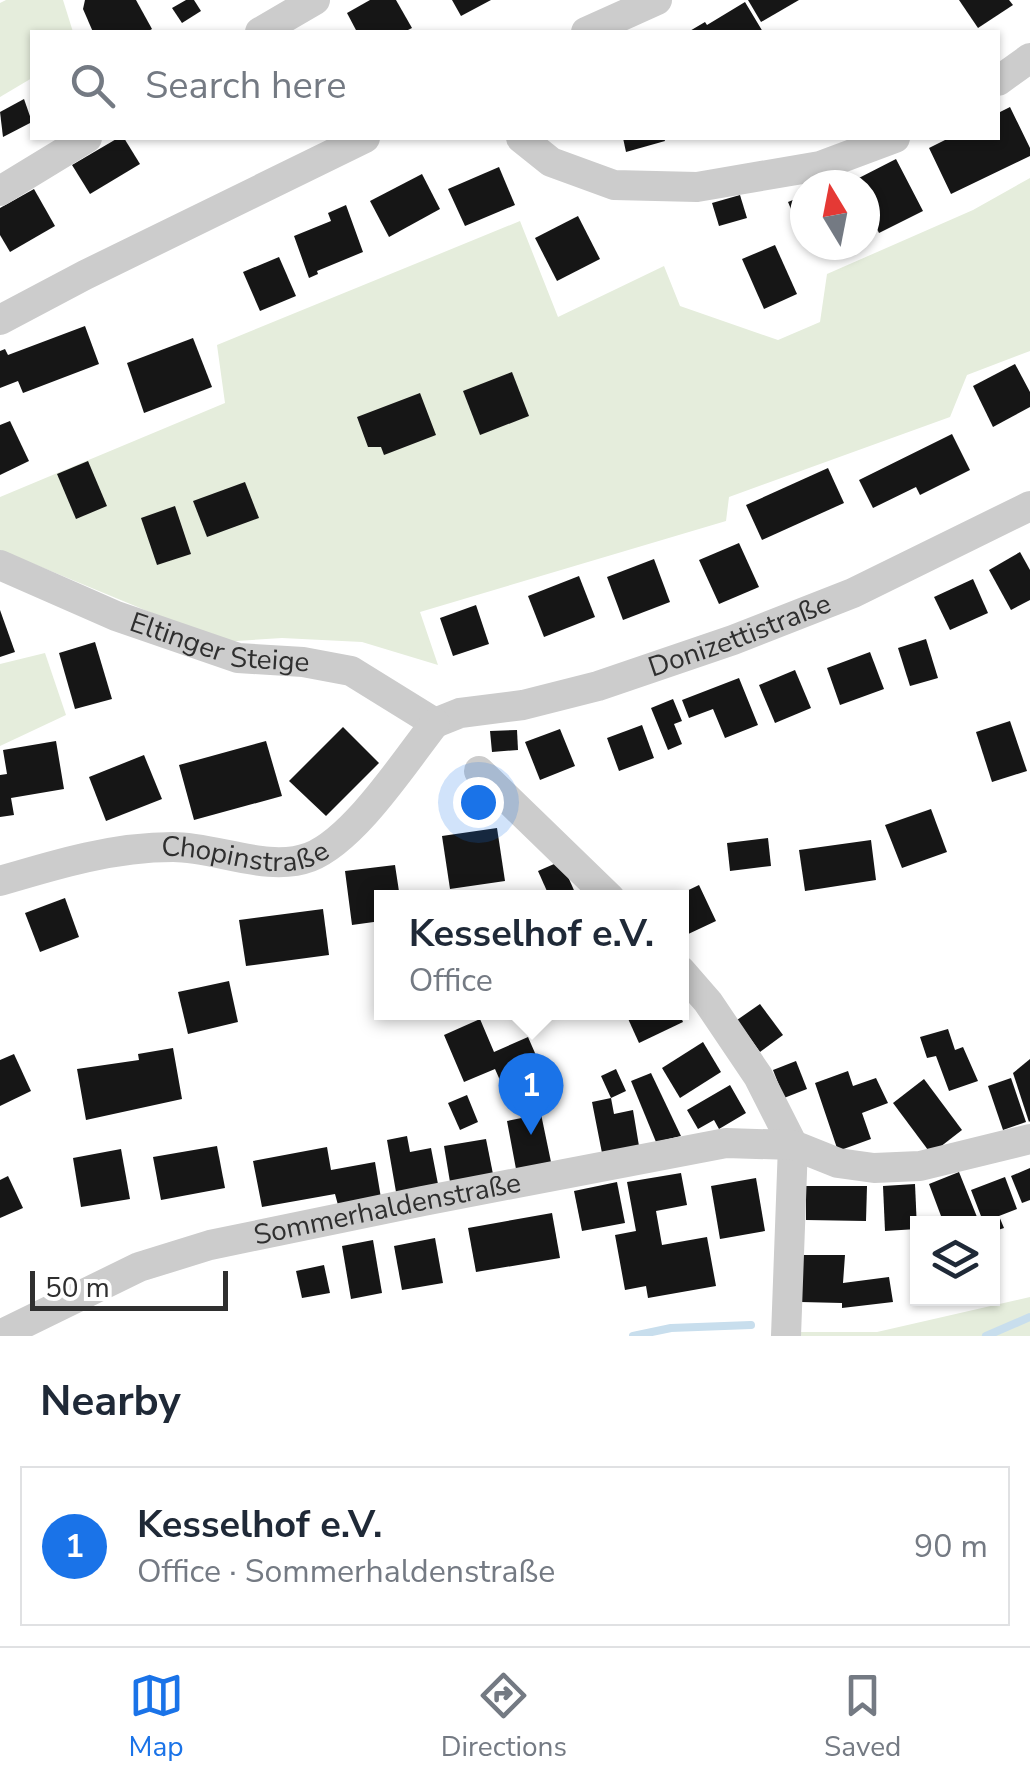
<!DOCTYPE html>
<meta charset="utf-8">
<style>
:root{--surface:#fff;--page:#f6f6f7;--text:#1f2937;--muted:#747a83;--line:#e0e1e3;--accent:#1a73e8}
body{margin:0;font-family:"Nunito Sans",sans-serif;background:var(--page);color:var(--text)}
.controls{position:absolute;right:30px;bottom:30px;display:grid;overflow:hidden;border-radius:0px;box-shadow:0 2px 8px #0004}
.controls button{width:90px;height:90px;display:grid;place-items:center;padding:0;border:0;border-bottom:2px solid var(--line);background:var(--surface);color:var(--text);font:50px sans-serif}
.compass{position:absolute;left:790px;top:170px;width:90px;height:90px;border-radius:50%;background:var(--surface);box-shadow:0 2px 8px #0004;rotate:350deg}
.scale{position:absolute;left:30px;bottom:25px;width:198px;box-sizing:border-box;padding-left:10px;border:5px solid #2f2f2f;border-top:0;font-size:28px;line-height:35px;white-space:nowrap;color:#2f2f2f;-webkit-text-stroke:8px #fff;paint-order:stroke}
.you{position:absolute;left:478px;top:802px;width:35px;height:35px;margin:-25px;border:8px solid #fff;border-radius:50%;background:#1a73e8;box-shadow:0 0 0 15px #1a73e833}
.badge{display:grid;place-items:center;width:65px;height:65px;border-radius:50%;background:var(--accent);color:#fff;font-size:32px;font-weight:700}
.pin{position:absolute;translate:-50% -82px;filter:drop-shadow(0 2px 5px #0008)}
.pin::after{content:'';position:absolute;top:52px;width:35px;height:30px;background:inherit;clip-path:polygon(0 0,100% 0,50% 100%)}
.popup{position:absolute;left:374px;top:890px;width:315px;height:130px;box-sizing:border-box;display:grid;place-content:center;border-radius:0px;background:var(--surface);filter:drop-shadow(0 2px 8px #0005);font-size:32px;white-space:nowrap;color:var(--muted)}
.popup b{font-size:38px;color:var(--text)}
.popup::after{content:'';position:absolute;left:50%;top:100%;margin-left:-20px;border:20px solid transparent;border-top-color:var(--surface)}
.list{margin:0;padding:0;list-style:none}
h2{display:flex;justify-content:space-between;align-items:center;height:130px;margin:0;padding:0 40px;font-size:42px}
h2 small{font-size:32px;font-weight:400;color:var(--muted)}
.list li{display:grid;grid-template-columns:65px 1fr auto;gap:30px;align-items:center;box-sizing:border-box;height:160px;margin:0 20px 20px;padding:0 20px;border:2px solid var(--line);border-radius:0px}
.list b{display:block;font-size:38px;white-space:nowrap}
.list p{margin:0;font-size:32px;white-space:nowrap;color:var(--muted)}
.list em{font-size:32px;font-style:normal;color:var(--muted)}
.icon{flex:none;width:55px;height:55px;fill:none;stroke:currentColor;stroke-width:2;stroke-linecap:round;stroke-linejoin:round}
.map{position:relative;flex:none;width:1030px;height:1336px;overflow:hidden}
.search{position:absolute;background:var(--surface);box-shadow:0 2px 8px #0004;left:30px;right:30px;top:30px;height:110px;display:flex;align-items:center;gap:25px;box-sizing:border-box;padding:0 35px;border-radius:0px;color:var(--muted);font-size:38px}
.sheet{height:310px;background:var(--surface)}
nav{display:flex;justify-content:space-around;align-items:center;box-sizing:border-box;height:140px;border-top:2px solid var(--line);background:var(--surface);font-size:28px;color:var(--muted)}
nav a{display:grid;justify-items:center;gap:5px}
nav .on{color:var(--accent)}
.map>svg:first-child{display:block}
.green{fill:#e5eddc}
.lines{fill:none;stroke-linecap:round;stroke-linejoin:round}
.stream{stroke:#c8deed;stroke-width:8}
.building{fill:#161616}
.street{stroke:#ccc;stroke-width:30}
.labels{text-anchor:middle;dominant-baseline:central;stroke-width:10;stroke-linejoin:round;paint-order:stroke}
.street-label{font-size:28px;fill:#2f2f2f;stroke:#fff}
</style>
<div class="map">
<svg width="1030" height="1336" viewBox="0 0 1030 1336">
<rect width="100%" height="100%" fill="#fff"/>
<g class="green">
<path d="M6 0H63L73 32H32V78L0 97V3Z"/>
<path d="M1030 178V351L967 375 950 417 729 497 726 521 420 612 438 665 362 642 282 638 222 642 0 550V497L225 403 217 345 520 221 558 317 664 266 680 306 778 340 820 322 827 274 973 210Z"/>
<path d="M45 653 66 715 0 746V664Z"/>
<path d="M1030 1297V1336H800L801 1332H877Z"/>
</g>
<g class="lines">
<g class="stream">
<path d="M633 1336 671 1328 751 1325"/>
<path d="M986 1336 1030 1317"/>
</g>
</g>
<g class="building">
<path d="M85 0H136L152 29 147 32H93L83 9Z"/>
<path d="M186 0H194L201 11 182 23 172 8Z"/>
<path d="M370 0H396L412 28 404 32H357L347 13Z"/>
<path d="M452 0H491L461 16Z"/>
<path d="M748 0H799L761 22Z"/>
<path d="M959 0H1009L1013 5 978 28Z"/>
<path d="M745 2 763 32H688L705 22 707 25Z"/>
<path d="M24 99 32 122 3 137 0 112Z"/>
<path d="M1010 107 1030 148V156L951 194 929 148 949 138H998V113Z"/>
<path d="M118 138H124L140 164 90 194 72 165Z"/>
<path d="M623 138H664L665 141 626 152Z"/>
<path d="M896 159 923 211 879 233 865 205V185H855L853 181Z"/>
<path d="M499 167 515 205 465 226 448 189Z"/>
<path d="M422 174 440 209 389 237 370 201Z"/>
<path d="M34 189 55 226 10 252 0 235V208Z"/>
<path d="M740 195 747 218 719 226 712 203Z"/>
<path d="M805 195V242L788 202Z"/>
<path d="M346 205 363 252 317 271 318 274 309 278 294 236 331 221 328 213Z"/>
<path d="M578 216 600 259 557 281 535 238Z"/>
<path d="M775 245 797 294 764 309 742 259Z"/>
<path d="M279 257 296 296 260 311 243 272Z"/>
<path d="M85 326 99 364 23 393 18 381 0 388V351L5 349 8 355Z"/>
<path d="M193 338 212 387 144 413 127 363Z"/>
<path d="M1015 364 1030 392V407L993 427 973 386Z"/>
<path d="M512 372 529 416 480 435 463 391Z"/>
<path d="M420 393 436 435 384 455 381 447H368L357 417Z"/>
<path d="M10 421 29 461 0 475V425Z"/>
<path d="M952 434 970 470 920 495 916 487 873 508 859 480Z"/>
<path d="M88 461 107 506 76 519 57 474Z"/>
<path d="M828 468 844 503 762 540 746 505Z"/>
<path d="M245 482 259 518 207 537 193 501Z"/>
<path d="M175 506 191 554 157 565 141 518Z"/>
<path d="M739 543 759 587 719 604 699 560Z"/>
<path d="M1020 552 1030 570V600L1011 610 989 570Z"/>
<path d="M654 559 670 602 623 620 607 577Z"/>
<path d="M579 576 595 617 544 637 528 596Z"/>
<path d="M973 579 988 613 950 630 934 597Z"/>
<path d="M476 605 489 644 453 656 440 618Z"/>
<path d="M0 610 15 652 0 657Z"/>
<path d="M926 639 938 678 910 686 898 648Z"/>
<path d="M95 642 112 699 75 709 59 653Z"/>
<path d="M870 652 884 689 840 705 827 668Z"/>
<path d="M795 670 811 708 775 723 759 685Z"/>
<path d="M739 678 758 725 725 738 713 709 689 718 682 700Z"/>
<path d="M673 699 682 721 674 724 682 744 668 750 651 708Z"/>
<path d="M1010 721 1027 771 992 782 976 732Z"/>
<path d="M642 725 654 758 619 771 607 738Z"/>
<path d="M343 727 379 763 326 816 289 781Z"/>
<path d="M560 729 575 766 540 780 525 742Z"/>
<path d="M517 730 518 750 492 752 490 731Z"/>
<path d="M56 741 64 789 11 798 14 815 0 817V775L7 774 3 750Z"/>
<path d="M266 741 282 796 194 820 179 765Z"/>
<path d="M144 755 162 799 106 821 89 777Z"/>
<path d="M931 809 947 852 902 868 885 825Z"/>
<path d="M497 828 505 881 450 889 442 836Z"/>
<path d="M768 838 771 866 730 871 727 843Z"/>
<path d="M871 840 876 880 805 891 799 850Z"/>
<path d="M561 861 577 897 575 898H550L538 871Z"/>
<path d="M395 865 400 898H381V921L352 925 345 871Z"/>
<path d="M699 885 716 921 684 936 681 930V898H672Z"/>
<path d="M65 898 79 937 40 952 25 913Z"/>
<path d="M323 909 329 955 246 966 239 920Z"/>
<path d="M229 981 238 1022 188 1034 178 992Z"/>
<path d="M760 1004 783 1035 760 1052 737 1020Z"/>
<path d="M625 1012H679L683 1022 639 1043Z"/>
<path d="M480 1019 494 1052 528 1037 545 1076 527 1084 535 1103 514 1112 495 1069 464 1082 444 1035Z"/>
<path d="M948 1029 955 1050 963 1047 978 1081 949 1091 936 1056 927 1058 920 1037Z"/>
<path d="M703 1042 721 1072 680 1098 662 1068Z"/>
<path d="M173 1048 182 1099 86 1120 77 1069 139 1060 138 1054Z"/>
<path d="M14 1054 31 1091 0 1106V1060Z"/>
<path d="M1030 1059V1121L1029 1122 1013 1073Z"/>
<path d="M796 1061 807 1089 784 1098 773 1070Z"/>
<path d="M616 1069 626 1091 611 1098 601 1076Z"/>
<path d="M848 1071 853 1086 876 1078 888 1103 862 1113 871 1139 838 1151 815 1083Z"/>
<path d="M651 1073 681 1136 656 1142 631 1081Z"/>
<path d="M1011 1078 1026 1122 1003 1130 988 1086Z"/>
<path d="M924 1079 962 1130 931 1154 893 1103Z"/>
<path d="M730 1085 746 1113 719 1129 714 1120 698 1129 687 1110Z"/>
<path d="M467 1095 478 1122 460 1130 448 1103Z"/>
<path d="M611 1098 614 1114 633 1110 639 1146 602 1153 592 1102Z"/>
<path d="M541 1114 551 1162 516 1169 507 1121Z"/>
<path d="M407 1136 410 1152 431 1148 438 1184 396 1192 387 1140Z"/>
<path d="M486 1139 493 1174 450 1182 444 1146Z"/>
<path d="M217 1146 225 1188 161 1200 153 1157Z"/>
<path d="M327 1147 331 1170 375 1162 381 1198 338 1205 335 1194 262 1207 253 1161Z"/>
<path d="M121 1149 130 1199 81 1207 73 1158Z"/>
<path d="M1030 1168V1200L1022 1203 1011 1176Z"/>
<path d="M959 1172 977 1217 961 1224H944L929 1184Z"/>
<path d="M681 1173 687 1205 656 1211 662 1245 707 1237 716 1286 648 1298 646 1286 625 1290 615 1235 636 1231 627 1182Z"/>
<path d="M8 1176 23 1208 0 1218V1180Z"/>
<path d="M1005 1177 1017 1209 999 1216 1004 1228 992 1232V1224H984L971 1190Z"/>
<path d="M756 1178 765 1231 720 1239 711 1186Z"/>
<path d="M617 1182 625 1223 582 1231 574 1191Z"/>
<path d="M915 1184 917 1229 885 1231 883 1186Z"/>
<path d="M806 1186H867L866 1221 806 1220Z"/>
<path d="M552 1213 560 1258 476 1272 468 1228Z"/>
<path d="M435 1238 443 1283 402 1290 394 1246Z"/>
<path d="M373 1240 382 1293 351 1299 342 1246Z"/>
<path d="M802 1255H845L843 1283 889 1277 893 1302 842 1308V1303L801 1302Z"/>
<path d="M324 1265 330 1293 302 1298 296 1271Z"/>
</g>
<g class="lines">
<g class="street">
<path d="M260 32 315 0"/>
<path d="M586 32 657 0"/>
<path d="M998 81 1030 58"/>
<path d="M521 138 551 162 614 185 697 187 820 166 895 138"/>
<path d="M0 191 87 138"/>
<path d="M0 320 85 275 365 138"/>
<path id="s1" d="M0 565 116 616 238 658 303 662 351 671 435 723"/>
<path id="s2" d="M435 723 460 713 523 705 598 686 733 640 853 593 1030 506"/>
<path d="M479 771 610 898"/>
<path id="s3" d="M0 881C57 864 113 847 173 847 217 847 268 873 310 857 355 839 405 761 435 723"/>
<path d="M681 971 708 1002 758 1076 793 1145 786 1336"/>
<path id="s4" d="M0 1335 139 1267 210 1245 423 1201 726 1143 793 1145 838 1163 874 1168 920 1166 1030 1139"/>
</g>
</g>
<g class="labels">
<g class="street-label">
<text stroke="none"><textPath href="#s2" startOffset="318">Donizettistraße</textPath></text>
<text stroke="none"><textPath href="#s1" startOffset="235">Eltinger Steige</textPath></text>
<text stroke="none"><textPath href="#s3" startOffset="250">Chopinstraße</textPath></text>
<text stroke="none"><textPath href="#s4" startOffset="410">Sommerhaldenstraße</textPath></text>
</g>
</g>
</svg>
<div class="controls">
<button><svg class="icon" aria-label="layers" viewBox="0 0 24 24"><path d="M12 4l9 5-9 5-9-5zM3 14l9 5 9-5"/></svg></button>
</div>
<svg class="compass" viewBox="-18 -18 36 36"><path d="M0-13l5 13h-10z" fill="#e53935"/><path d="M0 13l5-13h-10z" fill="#747a83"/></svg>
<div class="scale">50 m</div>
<div class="you"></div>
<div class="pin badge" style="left:531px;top:1135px">1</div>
<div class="popup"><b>Kesselhof e.V.</b>Office</div>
<div class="search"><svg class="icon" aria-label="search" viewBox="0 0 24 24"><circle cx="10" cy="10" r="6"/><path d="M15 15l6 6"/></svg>Search here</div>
</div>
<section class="sheet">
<h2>Nearby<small></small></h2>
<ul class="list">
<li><span class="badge">1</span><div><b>Kesselhof e.V.</b><p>Office · Sommerhaldenstraße</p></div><em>90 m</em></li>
</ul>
</section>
<nav>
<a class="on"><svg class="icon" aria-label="map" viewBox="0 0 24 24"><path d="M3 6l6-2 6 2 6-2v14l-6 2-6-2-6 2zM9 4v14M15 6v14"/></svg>Map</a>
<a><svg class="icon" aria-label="directions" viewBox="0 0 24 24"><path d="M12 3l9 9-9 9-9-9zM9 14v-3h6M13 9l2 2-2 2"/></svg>Directions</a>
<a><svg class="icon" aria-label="saved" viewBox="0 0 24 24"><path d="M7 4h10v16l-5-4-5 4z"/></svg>Saved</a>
</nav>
